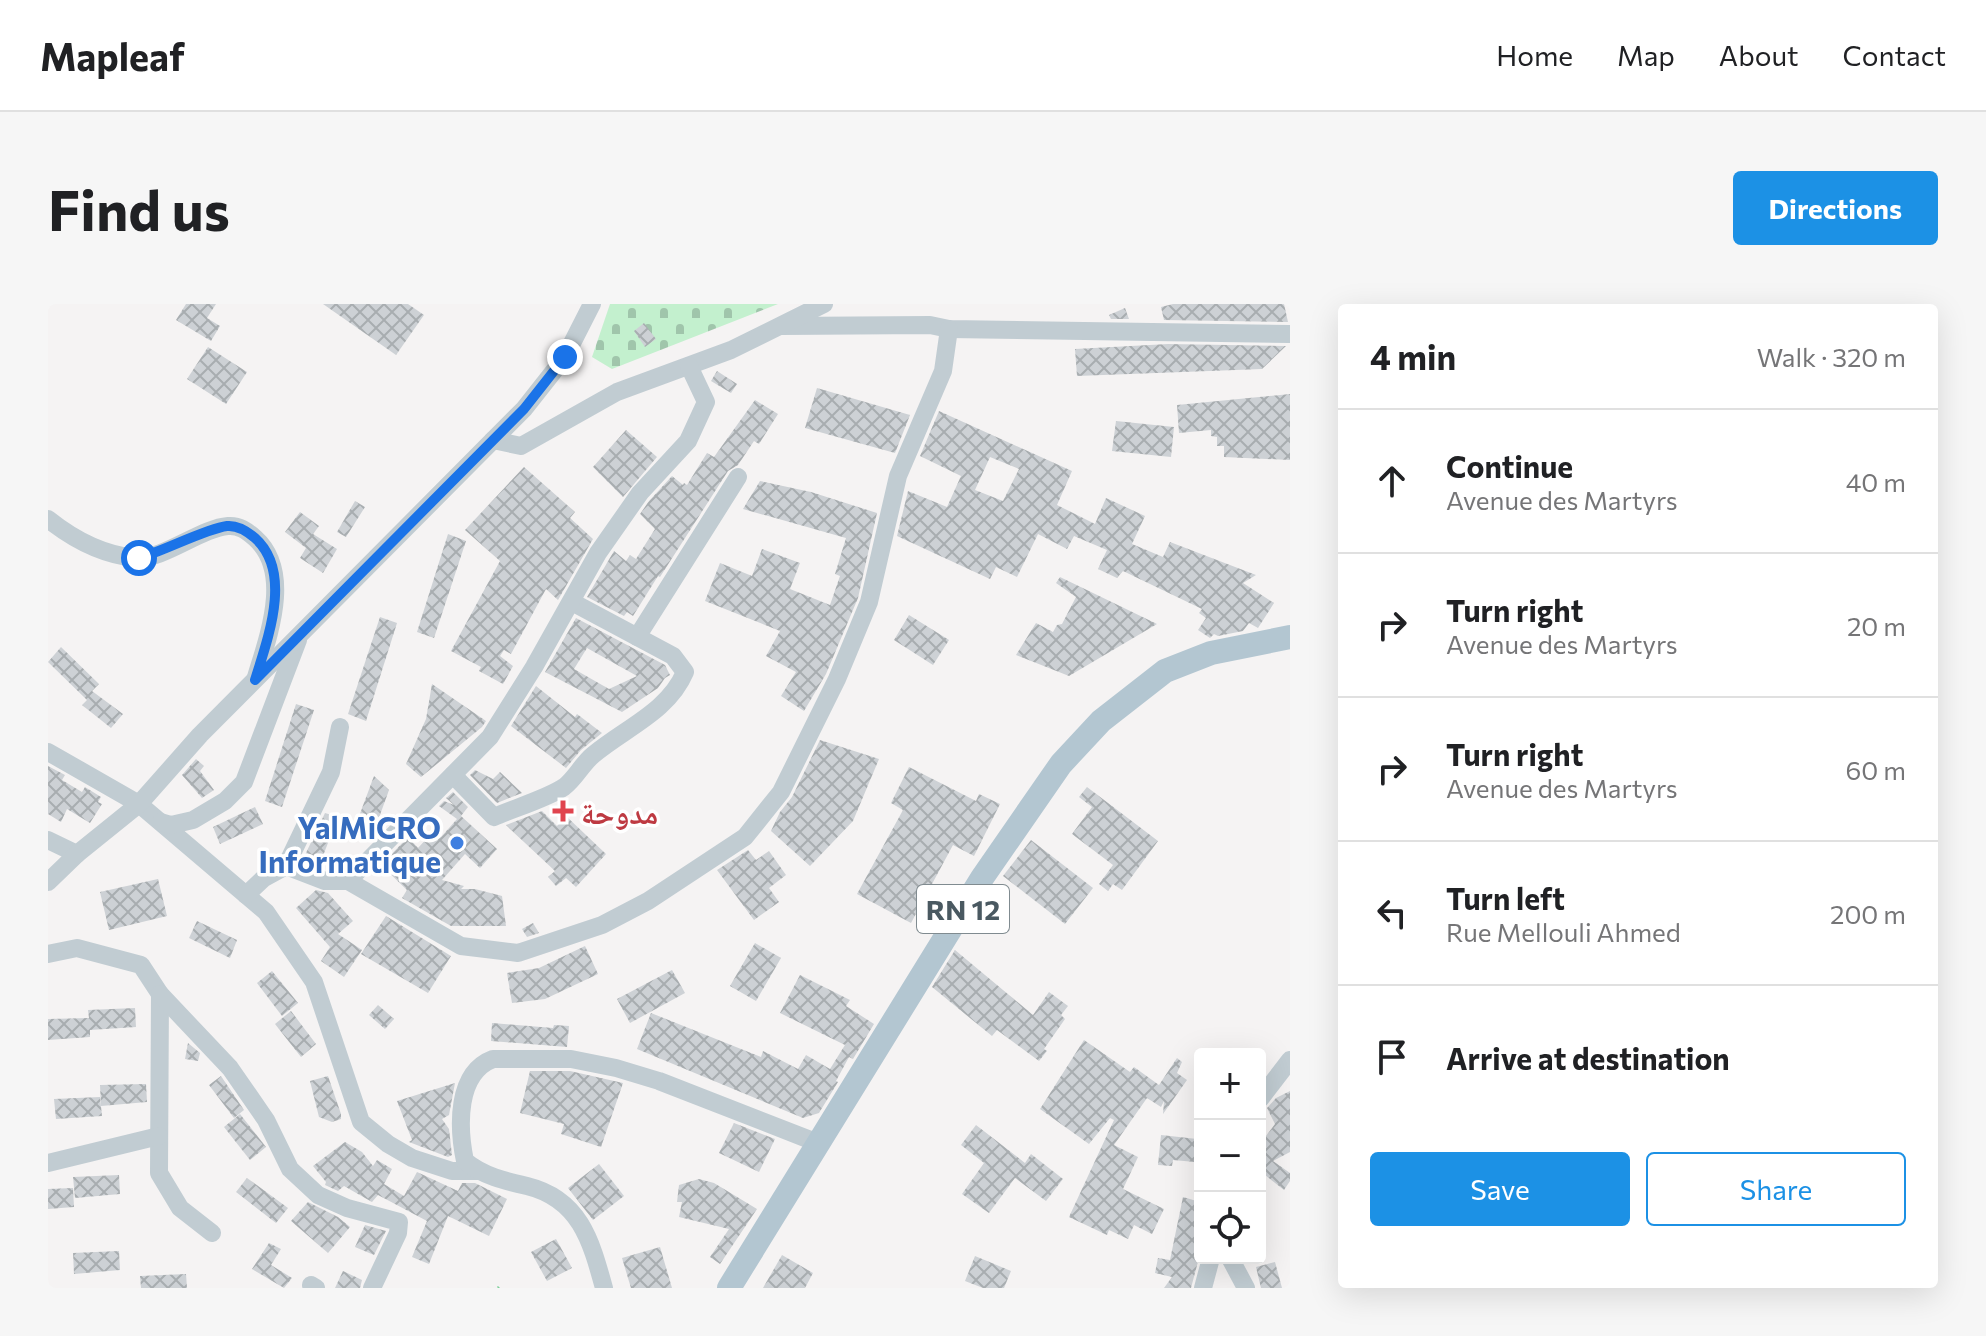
<!DOCTYPE html>
<meta charset="utf-8">
<style>
:root{--surface:#fff;--page:#f6f6f6;--text:#202124;--muted:#757577;--line:#e0e0e0;--accent:#1c91e5}
body{margin:0;font-family:Commissioner,"Noto Naskh Arabic",sans-serif;background:var(--page);color:var(--text)}
.controls{position:absolute;right:24px;bottom:24px;display:grid;overflow:hidden;border-radius:8px;box-shadow:0 8px 32px #0002}
.controls button{width:72px;height:72px;display:grid;place-items:center;padding:0;border:0;border-bottom:2px solid var(--line);background:var(--surface);color:var(--text);font:40px sans-serif}
.stop{position:absolute;width:24px;height:24px;margin:-18px;border:6px solid #1a73e8;border-radius:50%;background:#fff}
.stop.end{background:#1a73e8;border-color:#fff;box-shadow:0 2px 8px #0008}
.list{margin:0;padding:0;list-style:none}
h2{display:flex;justify-content:space-between;align-items:center;height:104px;margin:0;padding:0 32px;font-size:34px}
h2 small{font-size:26px;font-weight:400;color:var(--muted)}
.list li{display:grid;grid-template-columns:52px 1fr auto;gap:24px;align-items:center;box-sizing:border-box;height:144px;padding:0 32px;border-top:2px solid var(--line)}
.list b{display:block;font-size:30px;white-space:nowrap}
.list p{margin:0;font-size:26px;white-space:nowrap;color:var(--muted)}
.list em{font-size:26px;font-style:normal;color:var(--muted)}
.actions{display:flex;gap:16px;padding:24px 32px}
.actions a{flex:1;padding:18px 0;border:2px solid var(--accent);border-radius:8px;text-align:center;font-size:28px;color:var(--accent)}
.actions .main{background:var(--accent);color:#fff}
.icon{flex:none;width:44px;height:44px;fill:none;stroke:currentColor;stroke-width:2;stroke-linecap:round;stroke-linejoin:round}
.map{position:relative;flex:none;width:1242px;height:984px;overflow:hidden;border-radius:8px}
header{display:flex;align-items:center;gap:48px;box-sizing:border-box;height:112px;padding:0 40px;background:var(--surface);border-bottom:2px solid var(--line)}
header strong{font-size:38px}
nav{display:flex;gap:44px;margin-inline-start:auto;font-size:28px}
.intro{display:flex;align-items:center;justify-content:space-between;box-sizing:border-box;height:192px;padding:0 48px}
h1{margin:0;font-size:56px}
.button{padding:20px 36px;border-radius:8px;background:var(--accent);color:#fff;font-size:28px;font-weight:700}
main{display:flex;gap:48px;padding:0 48px}
aside{flex:1;background:var(--surface);border-radius:8px;box-shadow:0 8px 32px #0002}
.map>svg:first-child{display:block}
.cemetery{fill:url(#cemetery-stones)}
.building{fill:url(#building-cross-hatch);fill-rule:evenodd}
.lines{fill:none;stroke-linecap:round;stroke-linejoin:round}
.path{stroke:#7bcf99;stroke-width:3;stroke-dasharray:6 4;stroke-linecap:butt}
.minor{stroke:#c1ccd2;stroke-width:18}
.major{stroke:#b3c6d1;stroke-width:24}
.route{stroke:#1a73e8;stroke-width:10}
.health-dot{fill:#e0444e;stroke:#fff;stroke-width:3}
.shop-dot{fill:#3f7fe0;stroke:#fff;stroke-width:3}
.labels{text-anchor:middle;dominant-baseline:central;stroke-width:7;stroke-linejoin:round;paint-order:stroke}
.shield{fill:#fff;stroke:#808b90;stroke-width:2}
.shield-label{font-size:28px;font-weight:bold;fill:#4a5961}
.health-label{font-size:30px;font-weight:bold;fill:#be3a42;stroke:#fff;text-anchor:start}
.shop-label{font-size:30px;font-weight:bold;fill:#366cbe;stroke:#fff;text-anchor:end}
</style>
<header>
<strong>Mapleaf</strong>
<nav><a>Home</a><a>Map</a><a>About</a><a>Contact</a></nav>
</header>
<div class="intro"><h1>Find us</h1><a class="button">Directions</a></div>
<main>
<div class="map">
<svg width="1242" height="984" viewBox="0 0 1242 984">
<defs>
<pattern id="cemetery-stones" width="16" height="16" patternUnits="userSpaceOnUse" patternTransform="scale(2)"><rect width="16" height="16" fill="#c3f0ce"/><path d="M2 7V4a2 2 0 0 1 4 0v3zM10 15v-3a2 2 0 0 1 4 0v3z" fill="#a0c5ab"/></pattern>
<pattern id="building-cross-hatch" width="8" height="8" patternUnits="userSpaceOnUse" patternTransform="scale(2)"><rect width="8" height="8" fill="#cdd1d5"/><path d="M0 0l8 8M0 8l8-8" fill="none" stroke="#a8adb0"/></pattern>
</defs>
<rect width="100%" height="100%" fill="#f5f3f3"/>
<path class="cemetery" d="M562 0H730L564 65 544 53Z"/>
<g class="building">
<path d="M138 0H168L159 14 172 22 163 37 128 16Z"/>
<path d="M275 0H360L376 11 348 51Z"/>
<path d="M1125 0H1236L1240 18 1116 16 1113 3Z"/>
<path d="M1077 4 1081 15H1063L1061 11Z"/>
<path d="M596 19 608 35 597 43 586 27Z"/>
<path d="M1120 40 1238 42 1214 65 1029 72 1027 45Z"/>
<path d="M160 43 199 68 178 100 139 75Z"/>
<path d="M669 67 689 80 683 89 663 77Z"/>
<path d="M769 84 862 111 847 149 757 124Z"/>
<path d="M1242 90V156L1176 153V142H1169V133L1163 132V126L1131 129 1129 101Z"/>
<path d="M707 96 730 110 711 140 706 137 690 161 680 167 612 273 610 272 585 312 579 308 576 312 539 293 566 247 578 257 582 251 588 255 607 225 592 210 601 197 624 172 635 181 636 179 639 181 659 149 666 153Z"/>
<path d="M891 107 1024 167 1009 201 1047 220 1058 194 1097 212 1084 240 1115 253 1122 238 1208 271 1195 279 1226 299 1210 324 1201 319 1195 327 1170 332 1166 330 1162 334 1150 326 1158 314 1151 309 1154 305 1075 267 1069 274 1050 265 1059 246 1026 232 1019 245 990 230 969 273 948 263 942 275 849 232 860 187 899 203 913 172 872 152ZM942 153 971 165 955 197 927 186Z"/>
<path d="M1068 117 1126 123 1123 153 1064 147Z"/>
<path d="M578 126 609 153 575 193 545 163Z"/>
<path d="M476 163 527 208 522 214 545 235 510 296 498 285 463 350 456 346 452 352 465 362 455 380 431 367 433 363 403 347 452 257 417 226Z"/>
<path d="M712 177 763 188 829 209 810 294 778 370 756 407 733 392 748 368 718 352 732 327 657 297 672 259 704 272 714 245 752 259 742 285 782 301 792 272 787 270 798 234 695 205Z"/>
<path d="M307 197 317 203 298 233 289 228Z"/>
<path d="M252 208 271 222 265 230 289 245 275 269 252 254 258 244 237 228Z"/>
<path d="M400 230 418 237 386 334 369 328Z"/>
<path d="M1012 273 1109 320 1021 372 968 351 988 319 1005 328 1009 321 1014 320 1028 293 1008 279Z"/>
<path d="M861 311 901 336 885 361 846 336Z"/>
<path d="M332 313 349 319 318 417 300 410Z"/>
<path d="M528 314 617 361 622 371 617 374 610 384 574 408 497 368ZM539 344 589 372 561 385 526 365Z"/>
<path d="M13 343 51 380 44 387 75 410 63 424 34 401 39 396 0 358Z"/>
<path d="M384 380 438 417 434 423 373 473 358 460 378 415Z"/>
<path d="M488 382 527 413 529 410 554 429 533 446 518 464 463 422Z"/>
<path d="M248 400 266 406 234 503 217 497Z"/>
<path d="M772 436 831 455 805 517 762 562 723 527 732 508 744 493Z"/>
<path d="M148 455 156 462 152 467 166 486 154 494 134 471Z"/>
<path d="M0 462 17 471 14 476 34 488 37 483 53 493 50 498 54 500 42 519 19 505 13 518 0 510Z"/>
<path d="M861 463 928 497 931 490 952 500 926 552 905 541 863 619 809 590 855 506 843 499Z"/>
<path d="M427 466 445 475 452 468 474 489 449 499 422 471Z"/>
<path d="M326 472 341 486 328 522 310 515Z"/>
<path d="M1039 483 1110 537 1074 586 1065 580 1060 587 1051 580 1065 561 1024 530 1044 503 1031 493Z"/>
<path d="M405 488 420 503 413 512 449 545 432 564 417 550 394 576 416 582 413 585H427L454 592 458 622H403L354 594 359 586 333 561 360 533 370 544 386 527 393 533 409 515 391 502 396 497 406 501 398 494Z"/>
<path d="M207 503 215 520 172 540 165 523Z"/>
<path d="M494 507 509 522 518 512 558 550 528 583 518 574 508 582 500 573 507 567 458 521Z"/>
<path d="M277 509 290 513 273 557 257 551Z"/>
<path d="M983 536 1045 584 1017 620 955 572Z"/>
<path d="M700 546 708 556 721 547 738 571 721 584 731 598 706 616 669 566Z"/>
<path d="M110 575 119 612 61 626 52 588Z"/>
<path d="M268 586 280 589 305 617 290 630 314 646 296 673 273 657 282 643 248 604Z"/>
<path d="M338 612 403 652 380 689 313 650Z"/>
<path d="M149 617 189 636 182 654 141 634Z"/>
<path d="M485 619 491 629 479 633 474 625Z"/>
<path d="M707 639 733 654 708 697 682 682Z"/>
<path d="M537 642 550 670 497 695 464 699 459 669 491 664Z"/>
<path d="M907 646 985 711 1001 688 1020 702 1013 711 1017 715 996 745 999 747 991 757 949 726 944 732 884 683Z"/>
<path d="M624 666 637 689 582 719 569 695Z"/>
<path d="M224 667 250 699 234 712 209 679Z"/>
<path d="M752 671 802 696 798 702 826 720 805 755 801 753 788 777 790 778 771 809 755 814 589 745 603 709 713 753 715 747 750 765 758 751 782 765 797 741 732 709Z"/>
<path d="M330 701 346 715 337 725 321 711Z"/>
<path d="M87 704 88 723 42 726V733L0 736V715L41 714 40 706Z"/>
<path d="M243 707 268 740 253 753 227 720Z"/>
<path d="M444 719 505 724 506 721 521 722 519 743 443 737Z"/>
<path d="M1036 736 1082 768 1086 763 1111 781 1129 754 1134 758 1129 769 1139 776 1115 810 1116 797 1113 803 1099 794 1066 841 1090 853 1075 885 1116 905 1104 930 1086 921 1080 935 1061 926 1059 931 1021 913 1066 816 1062 814 1041 840 992 805Z"/>
<path d="M140 739 152 749 150 757 137 755Z"/>
<path d="M482 767H522L575 779 553 843 513 830 516 820 472 809Z"/>
<path d="M173 772 196 806 186 814 161 781Z"/>
<path d="M280 772 293 810V815L284 818 271 813 262 777Z"/>
<path d="M407 779 401 811 394 815 401 825 404 851 400 853 361 838 364 836 349 797Z"/>
<path d="M98 780 99 798 53 802 52 781Z"/>
<path d="M1242 787V848L1225 857 1242 869V877L1236 886 1212 867V840L1227 820 1219 804 1228 794Z"/>
<path d="M52 793 54 812 8 815 6 795Z"/>
<path d="M192 810 218 843 202 856 176 823Z"/>
<path d="M686 819 727 835 711 868 671 849Z"/>
<path d="M928 821 977 859 983 850 1015 875 998 897 967 874 941 909 914 890 936 859 913 841Z"/>
<path d="M1113 831 1149 835 1147 858 1125 856 1124 862 1110 861Z"/>
<path d="M297 838 314 848 325 862 329 856 344 865 336 880 356 892 369 868 410 887 414 879H427L459 895 441 932 400 912 381 960 364 953 379 917 330 891 324 898 296 882 290 887 277 881 278 878 265 862Z"/>
<path d="M551 860 576 892 545 916 520 884Z"/>
<path d="M71 871 72 890 27 894 25 873Z"/>
<path d="M199 874 240 904 228 919 188 888Z"/>
<path d="M651 875 666 879 709 905 672 960 662 953 681 925 631 913 634 898H629L631 881Z"/>
<path d="M25 884 26 903 0 905V885Z"/>
<path d="M1135 893 1152 898V950L1143 984H1116L1124 973 1107 969 1110 954 1122 956Z"/>
<path d="M260 898 290 913 302 923 280 949 243 917Z"/>
<path d="M317 921 338 927 326 951 307 943Z"/>
<path d="M508 935 524 964 499 977 483 948Z"/>
<path d="M221 939 233 945 223 961 244 974 236 984 204 965Z"/>
<path d="M612 943 624 984H583L574 954Z"/>
<path d="M71 947 72 966 26 970 25 949Z"/>
<path d="M734 951 765 969 757 984H715Z"/>
<path d="M927 952 963 967 956 984H935L917 977Z"/>
<path d="M1227 958 1234 984H1213L1208 963Z"/>
<path d="M295 967 314 976 312 984H287Z"/>
<path d="M138 970 139 984H93L92 972Z"/>
</g>
<g class="lines">
<path class="path" d="M450 984 451 983"/>
<g class="minor">
<path d="M733 22 882 21 901 25 1241 30"/>
<path d="M445 136 473 142 569 88 683 46 776 0"/>
<path d="M0 215C25 235 56 251 88 254 115 256 153 224 180 222 191 221 199 227 207 234 245 268 220 333 208 373"/>
<path d="M589 333 690 173"/>
<path d="M0 448 91 500 218 608 266 678 313 818 340 840 364 854 404 867H430"/>
<path d="M405 471 446 513C464 505 500 494 516 483 527 475 534 460 545 451 577 424 620 408 637 368L625 352 524 298"/>
<path d="M113 518 123 521 145 516 177 497 196 478 250 336"/>
<path d="M0 536 29 550"/>
<path d="M238 562 283 468 292 423"/>
<path d="M300 577 442 433 486 363 550 249 592 189 640 137 658 98 641 62"/>
<path d="M0 578 29 550 91 500 152 431 476 105 517 53 544 0"/>
<path d="M198 591 216 574 238 562 277 577H300L413 642 470 649 554 621 600 597 697 533 733 488 789 375 821 298 850 172 895 67 901 25"/>
<path d="M0 650 29 644 93 661 112 690 111 869 132 904 164 929"/>
<path d="M112 690 182 764 218 816 242 865 270 891 299 904 351 918 350 929 324 984"/>
<path d="M1212 795 1242 756"/>
<path d="M0 859 111 832"/>
<path d="M1182 954 1198 984"/>
<path d="M263 981 268 984"/>
<path d="M556 984C543 937 532 895 479 882 457 877 435 872 417 857 410 823 408 769 445 755H523L568 764 611 777 770 839"/>
<path d="M1155 984 1163 954"/>
</g>
<path class="major" d="M681 984 934 574 1013 460 1053 417 1117 367 1163 349 1242 333"/>
</g>
<g class="lines">
<path class="route" d="M91 254C116 247 157 225 179 222 190 221 199 227 207 234 245 268 220 334 207 376L476 105 517 53"/>
</g>
<path class="health-dot" d="M511 495h8v8h8v8h-8v8h-8v-8h-8v-8h8z"/>
<circle class="shop-dot" cx="409" cy="539" r="8"/>
<g class="labels">
<rect class="shield" x="869" y="581" width="92" height="48" rx="6"/>
<g class="shield-label">
<text x="915" y="605">RN 12</text>
</g>
<g class="health-label">
<text x="533" y="507">مدوحة</text>
</g>
<g class="shop-label">
<text x="393" y="522">YalMiCRO<tspan x="393" dy="34">Informatique</tspan></text>
</g>
</g>
</svg>
<div class="controls">
<button>+</button>
<button>−</button>
<button><svg class="icon" aria-label="locate" viewBox="0 0 24 24"><circle cx="12" cy="12" r="6"/><path d="M12 2v4M12 18v4M2 12h4M18 12h4"/></svg></button>
</div>
<div class="stop" style="left:91px;top:254px"></div>
<div class="stop end" style="left:517px;top:53px"></div>
</div>
<aside>
<h2>4 min<small>Walk · 320 m</small></h2>
<ul class="list">
<li><svg class="icon" aria-label="ahead" viewBox="0 0 24 24"><path d="M12 20V5M6 11l6-6 6 6"/></svg><div><b>Continue</b><p>Avenue des Martyrs</p></div><em>40 m</em></li>
<li><svg class="icon" aria-label="right" viewBox="0 0 24 24"><path d="M7 20v-9h11M14 6l5 5-5 5"/></svg><div><b>Turn right</b><p>Avenue des Martyrs</p></div><em>20 m</em></li>
<li><svg class="icon" aria-label="right" viewBox="0 0 24 24"><path d="M7 20v-9h11M14 6l5 5-5 5"/></svg><div><b>Turn right</b><p>Avenue des Martyrs</p></div><em>60 m</em></li>
<li><svg class="icon" aria-label="left" viewBox="0 0 24 24"><path d="M17 20v-9H6M10 6l-5 5 5 5"/></svg><div><b>Turn left</b><p>Rue Mellouli Ahmed</p></div><em>200 m</em></li>
<li><svg class="icon" aria-label="arrive" viewBox="0 0 24 24"><path d="M6 21V4h12l-3 4 3 4H6"/></svg><div><b>Arrive at destination</b></div></li>
</ul>
<div class="actions"><a class="main">Save</a><a>Share</a></div>
</aside>
</main>
